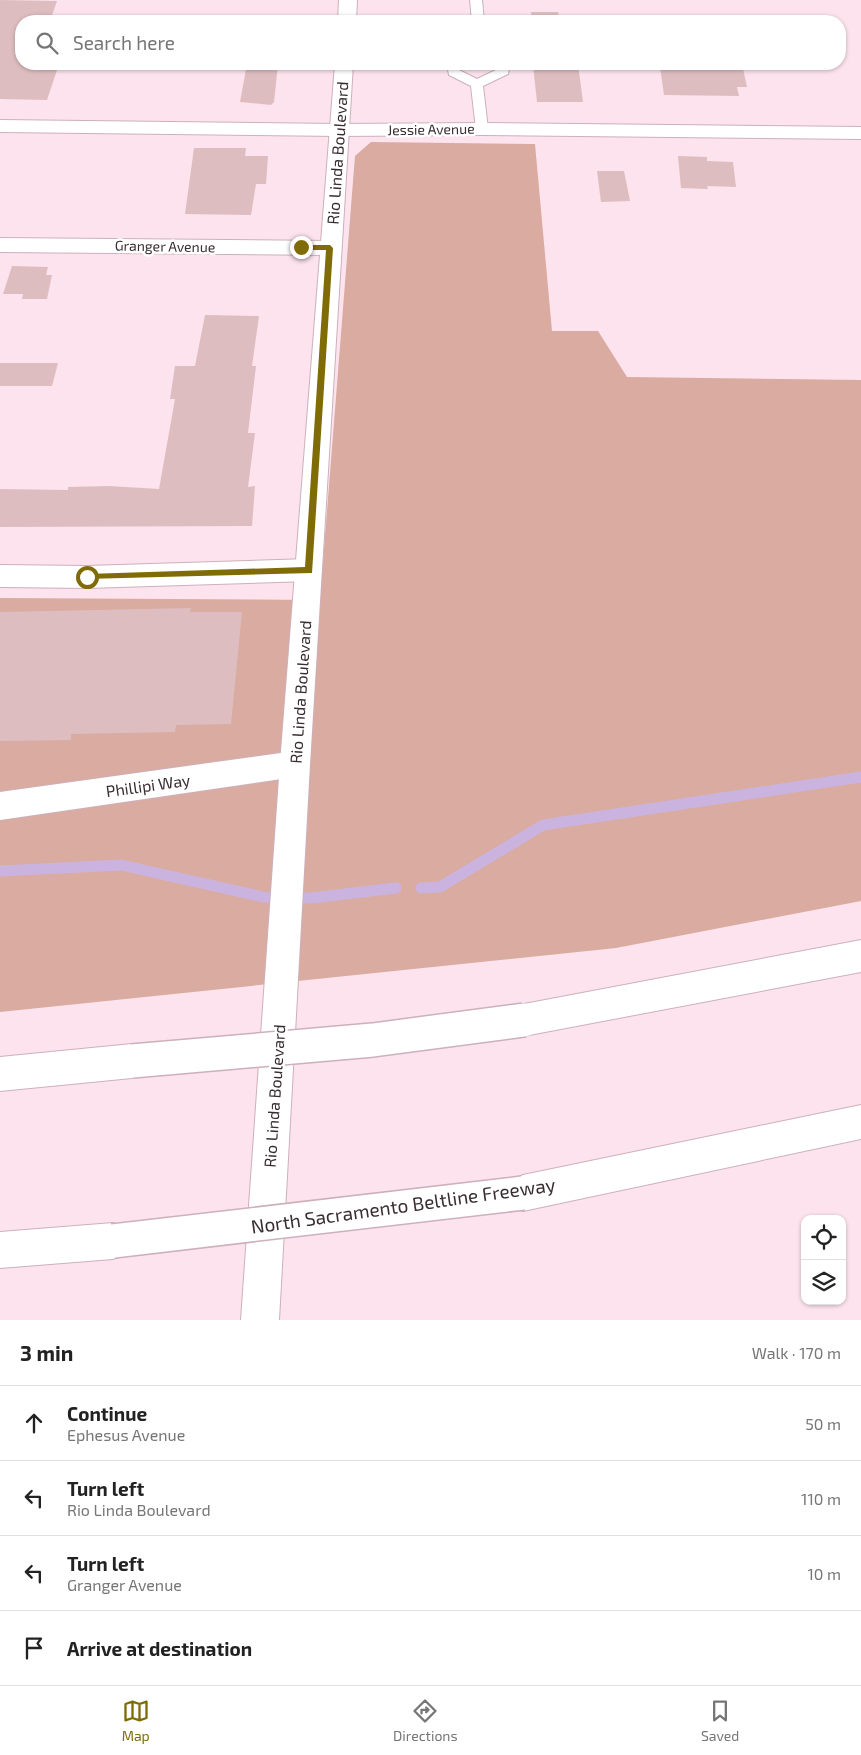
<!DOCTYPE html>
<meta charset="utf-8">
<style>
:root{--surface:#fff;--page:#f6f6f6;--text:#222;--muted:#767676;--line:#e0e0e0;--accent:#806c06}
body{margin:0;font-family:"Exo 2",sans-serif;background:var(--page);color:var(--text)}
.controls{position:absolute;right:15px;bottom:15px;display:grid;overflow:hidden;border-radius:10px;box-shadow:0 1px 4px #0004}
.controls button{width:45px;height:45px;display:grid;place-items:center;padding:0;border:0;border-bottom:1px solid var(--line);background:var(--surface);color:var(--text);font:25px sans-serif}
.stop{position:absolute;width:15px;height:15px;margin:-11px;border:4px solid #806c06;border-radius:50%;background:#fff}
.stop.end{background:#806c06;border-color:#fff;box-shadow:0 1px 5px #0008}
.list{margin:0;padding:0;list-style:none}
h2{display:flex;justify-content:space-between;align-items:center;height:65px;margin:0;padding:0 20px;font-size:21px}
h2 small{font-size:16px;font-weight:400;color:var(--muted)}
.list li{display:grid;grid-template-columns:32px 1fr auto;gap:15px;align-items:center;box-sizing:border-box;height:75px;padding:0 20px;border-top:1px solid var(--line)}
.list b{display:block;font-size:19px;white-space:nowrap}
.list p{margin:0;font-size:16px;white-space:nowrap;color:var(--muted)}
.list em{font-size:16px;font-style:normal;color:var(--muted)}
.icon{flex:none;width:28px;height:28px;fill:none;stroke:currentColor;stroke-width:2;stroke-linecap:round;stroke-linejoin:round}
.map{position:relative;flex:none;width:861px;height:1320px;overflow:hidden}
.search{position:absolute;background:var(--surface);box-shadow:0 1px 4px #0004;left:15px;right:15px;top:15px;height:55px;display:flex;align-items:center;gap:12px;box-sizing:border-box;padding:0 18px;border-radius:20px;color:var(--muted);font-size:19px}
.sheet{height:365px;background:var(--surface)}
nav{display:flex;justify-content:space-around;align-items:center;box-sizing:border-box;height:70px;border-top:1px solid var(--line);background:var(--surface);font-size:14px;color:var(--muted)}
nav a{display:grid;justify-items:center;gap:2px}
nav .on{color:var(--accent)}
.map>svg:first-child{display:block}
.green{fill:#daaba0}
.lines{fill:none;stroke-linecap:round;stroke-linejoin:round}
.stream{stroke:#cab4df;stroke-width:11}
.building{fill:#debdc0}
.service-casing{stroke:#cdb0bc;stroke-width:2}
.minor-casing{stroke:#cdb0bc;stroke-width:2}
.tertiary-casing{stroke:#cdb0bc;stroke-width:2}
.secondary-casing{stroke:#cdb0bc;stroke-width:2}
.motorway-casing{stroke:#cdb0bc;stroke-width:2}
.service{fill:#fff;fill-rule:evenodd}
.minor{fill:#fff;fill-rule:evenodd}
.tertiary{fill:#fff;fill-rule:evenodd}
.secondary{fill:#fff;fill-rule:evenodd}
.motorway{fill:#fff;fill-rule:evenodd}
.motorway-bridge-casing{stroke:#cdb0bc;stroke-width:36;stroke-linecap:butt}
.motorway-bridge{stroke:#fff;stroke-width:33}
.route{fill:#806c06}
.labels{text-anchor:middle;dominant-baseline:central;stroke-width:5;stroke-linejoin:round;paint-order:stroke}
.far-street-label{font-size:14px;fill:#392d32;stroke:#fff}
.street-label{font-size:16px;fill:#392d32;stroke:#fff}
.near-street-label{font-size:19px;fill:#392d32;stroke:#fff}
</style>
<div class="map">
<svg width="861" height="1320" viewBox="0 0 861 1320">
<rect width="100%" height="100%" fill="#fce3ed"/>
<path class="green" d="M371 142 535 144 552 331H598L627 377 861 380V901L616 948 0 1012V598L320 600 355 156Z"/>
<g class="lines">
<g class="stream">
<path d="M0 871 121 865 263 897 311 898 396 888"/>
<path d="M421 888 440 887 543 825 861 777"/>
</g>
</g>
<g class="building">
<path d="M0 0 57 1 50 21H21V64H59L47 100 0 99Z"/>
<path d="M531 12H558L560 21H532Z"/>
<path d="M247 64H278L274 102 271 105 240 102Z"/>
<path d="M538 64H578L583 102H537L533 65Z"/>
<path d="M716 64H742L747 87H737L739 96 664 95 660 67 717 68Z"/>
<path d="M194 148H246L245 156H268L266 184H256L251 215 185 214Z"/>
<path d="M678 156 707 157V161L733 162 736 187 707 186 708 189 681 188Z"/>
<path d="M597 171H624L630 201 601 202Z"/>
<path d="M12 266 48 267 46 275H52L47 299H22L23 294H3Z"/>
<path d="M205 315 259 316 252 366H256L248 433H255L248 487 255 486 252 526 0 527V489L68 490V487L109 486 159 489 175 399H170L175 366H195Z"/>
<path d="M0 363H58L52 386H0Z"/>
<path d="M191 608 190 612H242L231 724 176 725 175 732 71 734V740L0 741V612Z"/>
</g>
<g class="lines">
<g class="service-casing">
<g id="service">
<path d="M470 0H482L484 21H472Z"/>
<path d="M447 64H459V70L477 79 498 69V64H510L508 74 483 86 488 129 486 132 482 133 476 129 471 86 449 75Z"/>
</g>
</g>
<g class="minor-casing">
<g id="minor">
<path d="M482 123 861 127V139L482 135 339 136 332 134 329 130 332 126 339 124Z"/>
<path d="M0 238 330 241 338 243 341 248 338 253 330 255 0 252Z"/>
<path d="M309 559 318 562 322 570 318 578 309 581 87 588 0 587V565L87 566Z"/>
<path d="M295 751 305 755 310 764 305 773 295 777 0 820V792Z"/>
</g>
</g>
<g class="tertiary-casing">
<path id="tertiary" d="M0 120 339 124 346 126 349 130 346 134 339 136 0 132Z"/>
</g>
<g class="secondary-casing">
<g id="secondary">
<path d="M339 0H357L356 21H338Z"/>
<path d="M335 64H353L310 764 279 1320H241L280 764Z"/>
</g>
</g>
<g class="motorway-casing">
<g id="motorway">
<path d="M861 940V972L524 1036 512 1032 508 1020 512 1008 524 1004Z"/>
<path d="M132 1044 144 1049 149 1061 144 1073 132 1078 0 1091V1057Z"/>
<path d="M861 1105V1139L523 1211 511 1205 505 1193 511 1181 523 1175Z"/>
<path d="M113 1223 126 1228 131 1241 126 1254 113 1259 0 1268V1232Z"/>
</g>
</g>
<use href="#service" class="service"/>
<use href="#minor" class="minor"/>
<use href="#tertiary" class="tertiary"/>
<use href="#secondary" class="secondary"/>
<use href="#motorway" class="motorway"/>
<g class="motorway-bridge-casing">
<g id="motorway-bridge">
<path d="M132 1061 373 1040 524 1020"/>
<path d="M113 1241 523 1193"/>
</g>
</g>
<use href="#motorway-bridge" class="motorway-bridge"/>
</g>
<path class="route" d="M330 245 333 248 312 573 85 579V575L87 574 305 567 326 250H301L298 247 301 245Z"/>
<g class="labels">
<g class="far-street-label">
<text transform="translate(431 129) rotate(-1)">Jessie Avenue</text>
<text transform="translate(165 246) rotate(1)">Granger Avenue</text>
</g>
<g class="street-label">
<text transform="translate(337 153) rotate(-86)">Rio Linda Boulevard</text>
<text transform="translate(300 692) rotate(-86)">Rio Linda Boulevard</text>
<text transform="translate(148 785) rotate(-8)">Phillipi Way</text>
<text transform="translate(274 1096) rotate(-86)">Rio Linda Boulevard</text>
</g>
<g class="near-street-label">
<text transform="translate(403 1205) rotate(-8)">North Sacramento Beltline Freeway</text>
</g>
</g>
</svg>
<div class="controls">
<button><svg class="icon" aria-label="locate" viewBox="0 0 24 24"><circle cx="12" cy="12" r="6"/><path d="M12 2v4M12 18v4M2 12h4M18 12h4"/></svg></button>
<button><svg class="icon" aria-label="layers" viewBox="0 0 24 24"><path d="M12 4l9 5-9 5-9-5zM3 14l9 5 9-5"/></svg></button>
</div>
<div class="stop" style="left:87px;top:577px"></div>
<div class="stop end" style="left:301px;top:247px"></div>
<div class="search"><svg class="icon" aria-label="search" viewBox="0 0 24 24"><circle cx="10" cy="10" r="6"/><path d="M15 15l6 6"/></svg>Search here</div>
</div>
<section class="sheet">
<h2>3 min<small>Walk · 170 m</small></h2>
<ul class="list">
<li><svg class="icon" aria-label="ahead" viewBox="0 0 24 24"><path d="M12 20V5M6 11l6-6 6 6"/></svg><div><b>Continue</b><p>Ephesus Avenue</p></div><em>50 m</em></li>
<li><svg class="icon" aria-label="left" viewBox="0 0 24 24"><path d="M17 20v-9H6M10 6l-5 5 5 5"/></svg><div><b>Turn left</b><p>Rio Linda Boulevard</p></div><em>110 m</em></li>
<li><svg class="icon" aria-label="left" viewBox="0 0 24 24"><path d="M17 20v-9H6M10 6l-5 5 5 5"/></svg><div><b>Turn left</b><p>Granger Avenue</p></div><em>10 m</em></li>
<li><svg class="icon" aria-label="arrive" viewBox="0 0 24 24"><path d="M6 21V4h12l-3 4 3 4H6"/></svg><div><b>Arrive at destination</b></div></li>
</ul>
</section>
<nav>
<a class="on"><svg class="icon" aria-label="map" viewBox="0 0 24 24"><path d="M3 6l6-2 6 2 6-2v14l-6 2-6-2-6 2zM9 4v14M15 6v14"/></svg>Map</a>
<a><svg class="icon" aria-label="directions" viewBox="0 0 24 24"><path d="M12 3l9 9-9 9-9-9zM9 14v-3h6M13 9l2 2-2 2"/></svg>Directions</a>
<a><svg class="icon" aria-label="saved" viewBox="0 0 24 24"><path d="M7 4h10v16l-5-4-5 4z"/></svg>Saved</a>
</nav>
